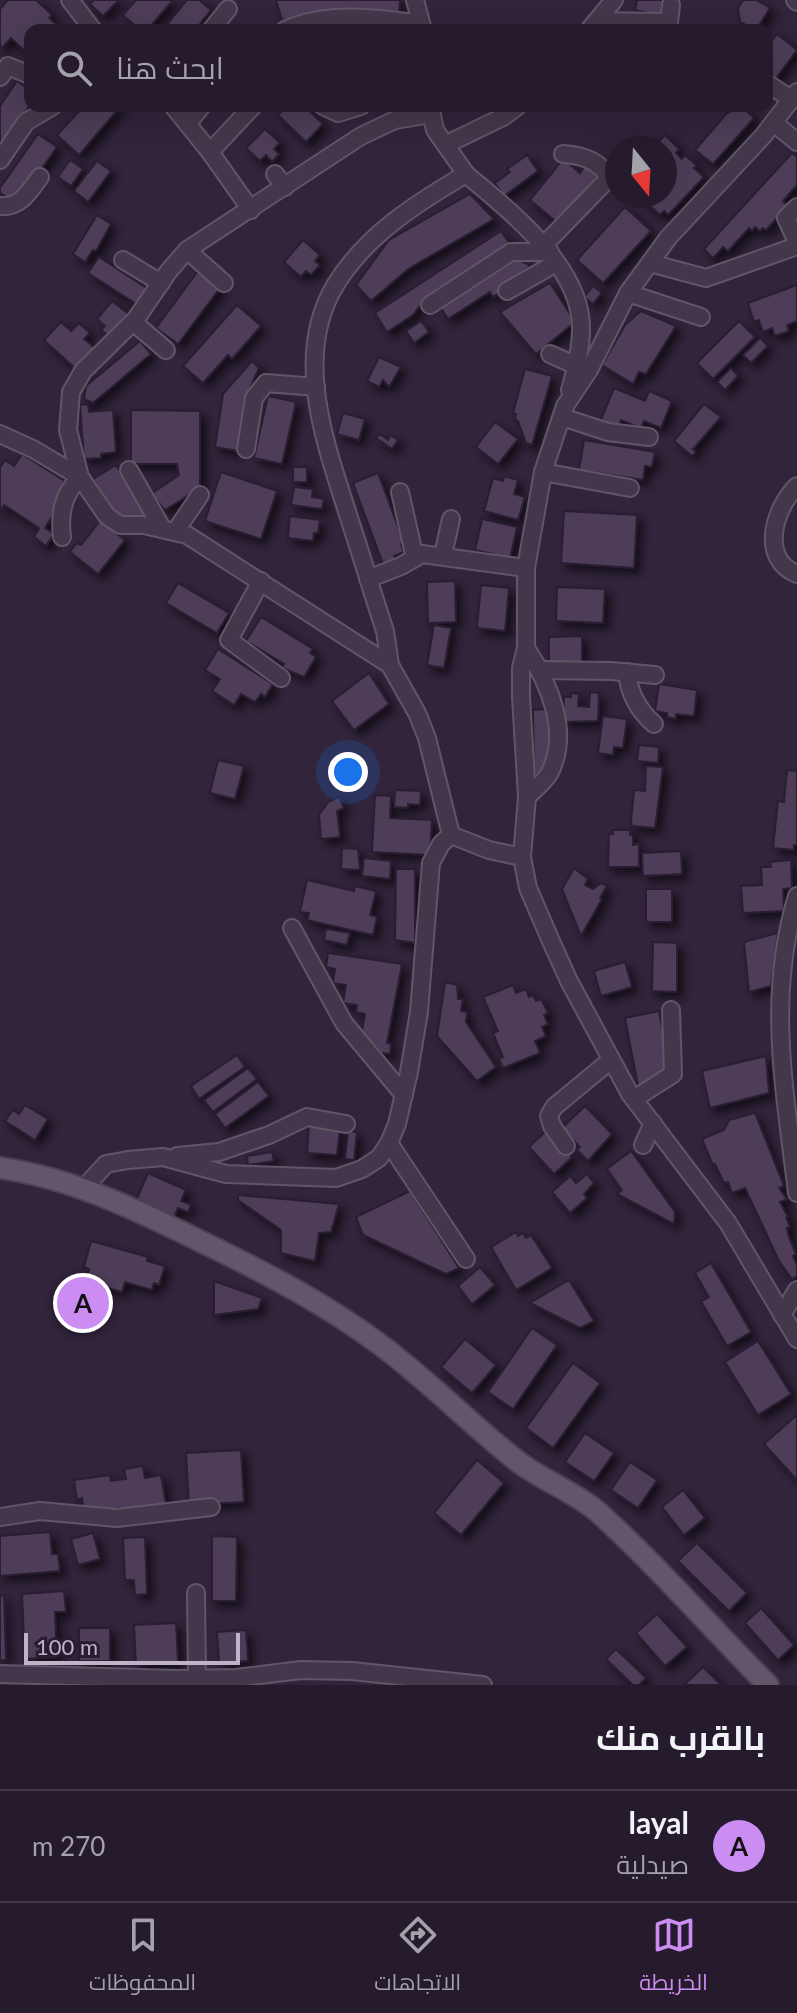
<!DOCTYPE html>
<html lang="ar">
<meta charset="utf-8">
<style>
:root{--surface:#251b2c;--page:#312838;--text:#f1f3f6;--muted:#a3a1a9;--line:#423948;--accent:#cb8df2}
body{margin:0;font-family:Lato,Cairo,sans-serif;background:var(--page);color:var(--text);direction:rtl}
.compass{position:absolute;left:605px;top:136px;width:72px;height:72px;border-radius:50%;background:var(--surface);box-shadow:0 8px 32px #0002;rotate:162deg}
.scale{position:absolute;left:24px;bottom:20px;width:216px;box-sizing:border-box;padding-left:8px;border:4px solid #bfb3c7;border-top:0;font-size:22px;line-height:28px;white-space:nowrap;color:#bfb3c7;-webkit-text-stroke:6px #281d30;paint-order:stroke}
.you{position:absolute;left:348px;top:772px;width:28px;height:28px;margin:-20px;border:6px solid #fff;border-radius:50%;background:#1a73e8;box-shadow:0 0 0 12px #1a73e833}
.badge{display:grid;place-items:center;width:52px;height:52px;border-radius:50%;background:var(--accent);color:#111;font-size:26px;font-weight:700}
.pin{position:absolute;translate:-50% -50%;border:4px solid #fff;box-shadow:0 2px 8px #0006}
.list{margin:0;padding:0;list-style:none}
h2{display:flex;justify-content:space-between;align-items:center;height:104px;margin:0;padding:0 32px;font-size:34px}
h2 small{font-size:26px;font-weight:400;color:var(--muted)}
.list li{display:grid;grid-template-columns:52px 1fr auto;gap:24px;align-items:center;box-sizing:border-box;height:112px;padding:0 32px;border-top:2px solid var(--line)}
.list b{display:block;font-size:30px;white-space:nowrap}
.list p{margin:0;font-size:26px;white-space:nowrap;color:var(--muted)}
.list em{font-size:26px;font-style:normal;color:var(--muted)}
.icon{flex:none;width:44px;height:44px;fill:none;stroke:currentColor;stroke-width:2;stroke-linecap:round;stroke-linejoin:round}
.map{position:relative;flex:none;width:797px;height:1685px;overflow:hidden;direction:ltr}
.search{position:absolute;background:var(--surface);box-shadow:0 8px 32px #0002;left:24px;right:24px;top:24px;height:88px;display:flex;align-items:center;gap:20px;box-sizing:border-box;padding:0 28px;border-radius:16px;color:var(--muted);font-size:30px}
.sheet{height:216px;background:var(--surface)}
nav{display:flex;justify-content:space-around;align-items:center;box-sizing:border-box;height:112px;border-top:2px solid var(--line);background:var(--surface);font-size:22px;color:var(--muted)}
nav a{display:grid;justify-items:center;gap:4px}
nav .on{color:var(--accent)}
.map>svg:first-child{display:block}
.building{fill:#4d3e59;stroke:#2a1f32;stroke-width:2;filter:url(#shadow)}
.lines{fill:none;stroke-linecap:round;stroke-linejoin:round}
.minor-casing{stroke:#615669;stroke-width:20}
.major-casing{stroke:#4c4154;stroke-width:24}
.minor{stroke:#43384b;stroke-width:16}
.major{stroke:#62566b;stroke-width:20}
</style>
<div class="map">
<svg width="797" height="1685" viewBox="0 0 797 1685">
<defs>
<filter id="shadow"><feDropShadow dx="5.5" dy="5.5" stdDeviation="4" flood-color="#0009"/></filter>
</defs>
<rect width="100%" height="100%" fill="#31243b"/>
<g class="building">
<path d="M8 0H36L52 15 49 18 60 28 30 30V56L11 38 2 48 0 47V9Z"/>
<path d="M94 0H119L103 16 90 4Z"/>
<path d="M136 0H173L147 30H140L123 15Z"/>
<path d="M187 0H199L211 10 195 30H163Z"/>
<path d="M276 0H400L399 13 337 11 282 20Z"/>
<path d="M637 0H666L663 16 635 10Z"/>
<path d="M743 0H756L770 8 756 30 740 22 738 8Z"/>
<path d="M777 34 797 50 776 78 767 71V47Z"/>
<path d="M17 81 30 90V105L0 150V106Z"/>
<path d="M84 106H121L79 155 57 135Z"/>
<path d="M287 106H304L323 124 306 142 278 115Z"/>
<path d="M742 107 754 118 713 164 695 150 727 113Z"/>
<path d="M265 129 280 143 274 149 279 154 272 162 266 155 260 161 246 148Z"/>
<path d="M38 134 57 147 22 196 10 199 0 193V188Z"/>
<path d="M665 135 679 149 676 153 682 159 685 155 697 166 694 168 704 177 668 215 664 211 660 215 639 196H665V148H653Z"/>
<path d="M792 153 797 157V185L783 201 788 206 766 230 763 228 760 231 755 227 752 231 749 228 728 251 723 247 713 258 704 249Z"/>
<path d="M527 155 538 171 504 196 495 183 510 172 507 169Z"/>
<path d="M563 159 580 173 585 166 598 176 559 224 530 200Z"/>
<path d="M70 160 83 169 71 186 58 177Z"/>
<path d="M97 161 111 171 88 202 74 191Z"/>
<path d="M470 194 494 219 408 269 371 301 356 285 389 240Z"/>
<path d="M625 207 651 231 603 283 577 260Z"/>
<path d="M97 215 111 224 96 251 93 250 85 262 73 254Z"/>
<path d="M501 231 512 247 419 307 413 315 387 332 375 313Z"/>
<path d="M303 240 320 255 315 261 320 265 311 275 306 271 301 277 284 262Z"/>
<path d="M99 257 151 291 141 307 88 273Z"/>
<path d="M517 259 531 266 501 286 504 291 493 297 490 292 448 319 441 308Z"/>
<path d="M198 271 220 288 178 344 156 328Z"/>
<path d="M550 283 575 322 536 354 500 312Z"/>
<path d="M797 285V321L787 325 789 331 775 336 772 328 763 332 759 320 754 322 748 303Z"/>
<path d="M593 286 602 293 593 304 584 297Z"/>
<path d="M112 301 130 315 111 338 101 330 105 326 97 319Z"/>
<path d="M237 305 261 326 232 359 228 355 203 383 183 366Z"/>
<path d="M641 311 676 326 646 374 639 372 633 384 602 365 625 325Z"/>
<path d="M421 321 429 332 414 343 406 331Z"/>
<path d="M739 321 755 337 713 379 697 363Z"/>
<path d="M61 322 71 331 79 323 90 333 84 339 97 350 78 371 44 340Z"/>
<path d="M760 338 768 346 751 363 743 355Z"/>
<path d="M140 341 151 354 93 403 84 399 86 386Z"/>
<path d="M379 357 401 367 389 387 383 380 379 387 367 381Z"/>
<path d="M252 361 259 368 246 397 238 451 215 447 223 394Z"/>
<path d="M731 368 738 376 725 390 717 382Z"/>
<path d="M525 369 552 376 532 445 526 443 518 421 515 420 516 414 513 413Z"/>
<path d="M614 388 645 401 649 391 672 401 661 428 644 421 641 428 621 420 618 429 600 422Z"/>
<path d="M268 396 296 402 282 464 254 458Z"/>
<path d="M88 404 89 412 113 410 116 452 101 454V458L84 459 80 405Z"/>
<path d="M704 404 721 417 693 449 696 452 692 456 674 441Z"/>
<path d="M131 410 200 411V488L165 510 151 494 179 475 177 464H131Z"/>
<path d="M343 413 365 419 359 440 337 434Z"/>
<path d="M495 422 518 439 498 464 476 447Z"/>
<path d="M380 434 388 440 391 435 398 440 392 449 376 438Z"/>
<path d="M584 440 655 452 652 467 645 466 643 480 579 470Z"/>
<path d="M22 454 66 482 59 493 64 497 45 528 54 534 46 546 34 537 39 528 4 505 0 511V468L5 460 14 466Z"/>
<path d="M116 465 149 518 128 523 113 512 93 479Z"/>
<rect x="293" y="467" width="14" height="15"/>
<path d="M221 472 277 491 261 539 205 521Z"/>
<path d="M378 473 404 543 401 544 404 552 394 556 397 564 385 569 353 483Z"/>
<path d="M504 476 518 480 514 494 525 497 518 520 484 511 493 478 503 481Z"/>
<path d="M294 487 313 489 312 497 324 499 322 509 291 505Z"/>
<path d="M564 511 637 515 634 568 561 563Z"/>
<path d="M290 516 320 520 318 533H314L313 541 288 538Z"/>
<path d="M482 519 517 527 510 558 475 550Z"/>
<path d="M100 521 125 540 98 574 70 552 77 543 81 545Z"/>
<path d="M455 581 456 622 428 623 427 582Z"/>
<path d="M178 583 229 613 217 633 166 603Z"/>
<path d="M481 585 509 588 505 631 477 628Z"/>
<path d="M557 587 605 589 603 623 556 621Z"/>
<path d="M261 617 313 649 310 653 316 657 304 677 282 668 284 664 246 641Z"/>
<path d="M434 625 451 628 444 668 427 665Z"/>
<path d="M582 636V664H549V637Z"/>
<path d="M218 649 273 684 265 697 261 694 255 702 241 694 234 705 212 691 220 679 205 670Z"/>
<path d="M369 673 389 704 354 730 332 701Z"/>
<path d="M659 684 697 690 694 716 676 714V719L667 717V713L655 711Z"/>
<path d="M590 692 599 693 598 721 563 722 564 697H571V693L579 694 578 706 589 707Z"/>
<path d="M548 709 554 747 545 774H534L533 710Z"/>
<path d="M603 716 627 719 623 748 614 747 613 755 598 753Z"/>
<path d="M639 745 659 747 658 763 637 761Z"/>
<path d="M218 760 244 766 235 799 210 793Z"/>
<path d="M646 766 663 767 655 828 632 826 631 821 634 790 645 791Z"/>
<path d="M787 770 797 771V845H794V850L773 848 778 801 784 802Z"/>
<path d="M395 790 421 791 420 805 408 804V808L394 807Z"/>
<path d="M375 795 391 796 390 818 432 820 430 855 372 852Z"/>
<path d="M339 797 344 808 337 811 340 837 321 839 319 815 328 802Z"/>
<path d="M613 830H630V835H633V845L639 844V867H608L609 834H613Z"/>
<path d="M342 848 358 849 360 870 341 869Z"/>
<path d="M681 851 682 874 643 876 642 853Z"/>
<path d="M364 858 391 861 390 879 362 876Z"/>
<path d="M791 860 792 888 783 889 784 911 743 913 741 886 762 885 761 867H771L770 862Z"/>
<path d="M574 868 588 879 585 885 593 889 601 883 607 886 600 898 602 899 581 936 562 889Z"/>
<path d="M396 869H415V943L395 940Z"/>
<path d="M307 880 354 891 355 886 376 891 370 915 377 917 373 935 307 920 309 913 300 912Z"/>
<rect x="646" y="889" width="26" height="33"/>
<path d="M326 929 350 933 347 945 324 940Z"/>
<path d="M778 933 771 986 749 992 744 942Z"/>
<path d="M653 942 677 943V992L652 991Z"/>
<path d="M328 953 402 964 387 1043 391 1044 390 1054 381 1053 362 1031 365 1014 356 1012 357 1005 343 1003 346 985 333 983 335 969 326 967Z"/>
<path d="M625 962 632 987 601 996 594 971Z"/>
<path d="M445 982 457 985 458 999H463L461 1011 467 1012 466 1022 496 1067 477 1081 437 1036Z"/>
<path d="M513 985 516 993 526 989 529 997 533 995 536 1001 541 999 548 1013 544 1015 548 1024 542 1027 546 1036 535 1041 540 1053 503 1068 499 1059 503 1057 493 1033 498 1031 483 997Z"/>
<path d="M659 1011 671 1073 653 1076 655 1083 638 1086 625 1018Z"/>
<path d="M237 1055 245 1067 199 1099 191 1086Z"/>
<path d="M766 1056 769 1093 710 1108 702 1071Z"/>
<path d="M248 1068 257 1079 213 1112 204 1100Z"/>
<path d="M258 1082 269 1096 225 1128 215 1114Z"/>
<path d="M25 1105 48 1119 35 1140 5 1121 13 1110 19 1114Z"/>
<path d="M585 1106 612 1134 588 1161 577 1150 580 1147 562 1128Z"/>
<path d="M755 1113 784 1186 779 1188 787 1199 780 1202 788 1217 786 1218 790 1227 787 1228 789 1237 796 1254 793 1256 797 1265V1276L792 1279 779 1261 745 1188 732 1193 728 1182 724 1183 715 1164 713 1165 702 1139 724 1130 729 1120Z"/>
<path d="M309 1126 340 1128 337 1155 307 1153Z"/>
<path d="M547 1130 572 1157 554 1174 529 1147Z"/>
<path d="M348 1131 357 1132 354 1160 345 1159Z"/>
<path d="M631 1151 675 1212 674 1224 617 1194 622 1190 607 1169Z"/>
<path d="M272 1152 274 1161 248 1165 247 1156Z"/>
<path d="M148 1173 186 1190 181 1201 191 1205 188 1212 178 1208 174 1217 136 1201Z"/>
<path d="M587 1174 594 1183 584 1194 587 1198 570 1213 552 1192 570 1176 576 1183Z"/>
<path d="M410 1191 459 1268 446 1274 363 1235 356 1217Z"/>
<path d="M238 1195 339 1204 331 1232 319 1233 315 1261 281 1253V1230L238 1200Z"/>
<path d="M516 1232 518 1236 523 1233 526 1238 531 1235 552 1268 516 1290 491 1247Z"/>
<path d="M91 1241 148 1257 147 1261 165 1266 159 1285 154 1283 152 1290 125 1282 122 1292 97 1285 95 1290 84 1287 89 1269 84 1267Z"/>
<path d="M711 1263 751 1332 727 1346 701 1301 709 1297 695 1273Z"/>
<path d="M480 1267 495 1285 472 1304 458 1286Z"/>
<path d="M569 1280 594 1321 580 1328 530 1303Z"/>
<path d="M214 1281 262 1298 258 1309 214 1315Z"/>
<path d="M532 1328 557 1345 513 1409 488 1392Z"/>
<path d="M465 1339 496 1365 472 1393 441 1367Z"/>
<path d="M758 1341 791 1394 758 1415 725 1362Z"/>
<path d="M573 1363 600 1383 553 1448 526 1428Z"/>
<path d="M797 1415V1480L764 1444Z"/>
<path d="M585 1433 614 1453 594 1481 565 1462Z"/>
<path d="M241 1450 244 1502 189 1505 186 1453Z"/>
<path d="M477 1460 504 1483 461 1535 434 1513Z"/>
<path d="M630 1462 657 1480 638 1508 611 1490Z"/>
<path d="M143 1466 145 1478 161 1475 166 1504 120 1513V1508L92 1513 84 1510 82 1498 77 1500 74 1480 110 1475 111 1481 126 1479 124 1469Z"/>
<path d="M683 1490 705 1518 684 1535 662 1507Z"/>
<path d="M50 1532 52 1554H58L60 1571 0 1576V1536Z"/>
<path d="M93 1533 100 1559 78 1565 71 1539Z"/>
<path d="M212 1536 237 1537 236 1601H212Z"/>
<path d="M145 1537 147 1594 135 1595 134 1580H125L123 1538Z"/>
<path d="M697 1543 747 1593 729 1611 678 1561Z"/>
<path d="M64 1591 66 1612H55L57 1657 25 1659 22 1594Z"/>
<path d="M4 1595 6 1660H0V1596Z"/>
<path d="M761 1608 794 1645 778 1660 745 1623Z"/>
<path d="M657 1614 687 1647 665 1666 636 1633Z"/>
<path d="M176 1623 178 1663 136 1665 134 1625Z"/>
<rect x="79" y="1628" width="31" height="33"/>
<path d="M246 1630 248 1661 219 1663 217 1632Z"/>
<path d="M616 1649 646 1678 639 1685H633L606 1659Z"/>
<path d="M703 1667 721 1685H684Z"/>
</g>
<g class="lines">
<g class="minor-casing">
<g id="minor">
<path d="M70 0 93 30"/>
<path d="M415 0 423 30"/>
<path d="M795 0 797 2"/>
<path d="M597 21 669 22 671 5"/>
<path d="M211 30 228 9"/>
<path d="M285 30C328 11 377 18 421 24"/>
<path d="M589 30 614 0"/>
<path d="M0 77 8 66 27 74 30 71"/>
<path d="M767 83 792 100"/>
<path d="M797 92 763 136 668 238 628 293 589 370 565 406 543 472 526 568V648L521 668V697L527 797 522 857 528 888 550 939 569 981 630 1094 728 1223 797 1339"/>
<path d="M173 106 210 152 251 210"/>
<path d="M323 106 338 113 361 106"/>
<path d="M430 106 435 130 466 174"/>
<path d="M188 123 202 106"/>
<path d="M774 123 797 142"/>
<path d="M447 144 503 117 518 106"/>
<path d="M210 152 253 106"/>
<path d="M0 160 26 122 53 106"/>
<path d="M275 174 285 187"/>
<path d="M0 206C20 208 29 192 40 177"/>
<path d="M797 207 786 218 797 242"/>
<path d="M544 245 609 178C600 161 581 155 563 154"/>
<path d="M187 250 224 283"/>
<path d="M123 260 161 283"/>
<path d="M650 263 706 278 797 246"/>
<path d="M507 291 556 263"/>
<path d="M628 293 701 317"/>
<path d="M430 305 511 252H550"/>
<path d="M133 322 166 350"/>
<path d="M550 354 577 366"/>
<path d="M562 417 608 432 649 437"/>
<path d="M0 434 33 449 80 477"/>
<path d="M246 449 254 398 266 383 316 387"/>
<path d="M129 470 162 528"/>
<path d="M543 472 630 488"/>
<path d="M797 486C774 508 759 559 797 574"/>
<path d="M400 492 415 558"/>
<path d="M175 532 200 495"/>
<path d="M62 537C59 513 63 495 80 477"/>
<path d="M443 555 451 519"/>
<path d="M368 579 401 566 422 554 526 568"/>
<path d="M261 581 229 640 281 678"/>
<path d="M526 648C549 683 571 733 549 774 544 782 534 790 527 797"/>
<path d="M390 665 187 535 144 525H120L107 516 80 477 68 430 71 392 83 371 136 319 168 272 187 250 361 136 395 120 431 114"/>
<path d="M541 670 611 671 655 675"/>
<path d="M627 672C629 694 638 710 654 724"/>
<path d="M451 835 427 738 417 713 390 665 385 631C373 595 362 557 350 521 327 447 291 357 336 284 367 234 417 203 466 174 508 210 582 266 581 329 581 349 576 370 570 390"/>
<path d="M451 835 489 850 522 857"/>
<path d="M797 896C766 998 785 1090 797 1193"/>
<path d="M292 928 344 1023 404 1095"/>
<path d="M634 1099 673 1074 671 1010"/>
<path d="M389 1143 466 1259"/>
<path d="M643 1145 653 1123"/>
<path d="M566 1146 552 1126 549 1116 554 1107 611 1060"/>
<path d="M177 1156 219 1152 269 1135 307 1117 346 1124"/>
<path d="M84 1188 106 1164 128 1160 163 1157 226 1174 336 1178 362 1169 379 1158 389 1143 397 1124 409 1072 419 1012 431 863 441 844 451 835"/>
<path d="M782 1315 797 1290"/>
<path d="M0 1517 40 1511 117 1518 211 1507"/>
<path d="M196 1593 197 1678"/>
<path d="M0 1674 176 1679 236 1678 301 1670 352 1671 483 1685"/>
</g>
</g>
<g class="major-casing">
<path id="major" d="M0 1168C72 1178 139 1211 204 1243 266 1273 326 1304 382 1346 429 1381 470 1424 516 1460 541 1480 575 1492 598 1512 658 1566 711 1628 768 1685"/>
</g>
<use href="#minor" class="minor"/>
<use href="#major" class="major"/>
</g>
</svg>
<svg class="compass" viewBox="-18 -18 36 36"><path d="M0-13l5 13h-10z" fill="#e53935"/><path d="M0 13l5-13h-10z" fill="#a3a1a9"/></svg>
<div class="scale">100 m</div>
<div class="you"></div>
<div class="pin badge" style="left:83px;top:1303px">A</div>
<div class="search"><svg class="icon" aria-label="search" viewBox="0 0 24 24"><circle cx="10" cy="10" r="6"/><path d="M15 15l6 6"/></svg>ابحث هنا</div>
</div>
<section class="sheet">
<h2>بالقرب منك<small></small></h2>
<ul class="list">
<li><span class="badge">A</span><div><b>layal</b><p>صيدلية</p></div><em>270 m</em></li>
</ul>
</section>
<nav>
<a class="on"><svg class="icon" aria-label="map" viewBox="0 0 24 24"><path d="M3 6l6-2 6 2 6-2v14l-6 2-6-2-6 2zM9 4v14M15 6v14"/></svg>الخريطة</a>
<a><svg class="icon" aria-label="directions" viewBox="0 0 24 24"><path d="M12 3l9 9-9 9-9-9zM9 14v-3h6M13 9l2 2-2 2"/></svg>الاتجاهات</a>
<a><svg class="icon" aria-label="saved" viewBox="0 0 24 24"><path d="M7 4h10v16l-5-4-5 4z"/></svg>المحفوظات</a>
</nav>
